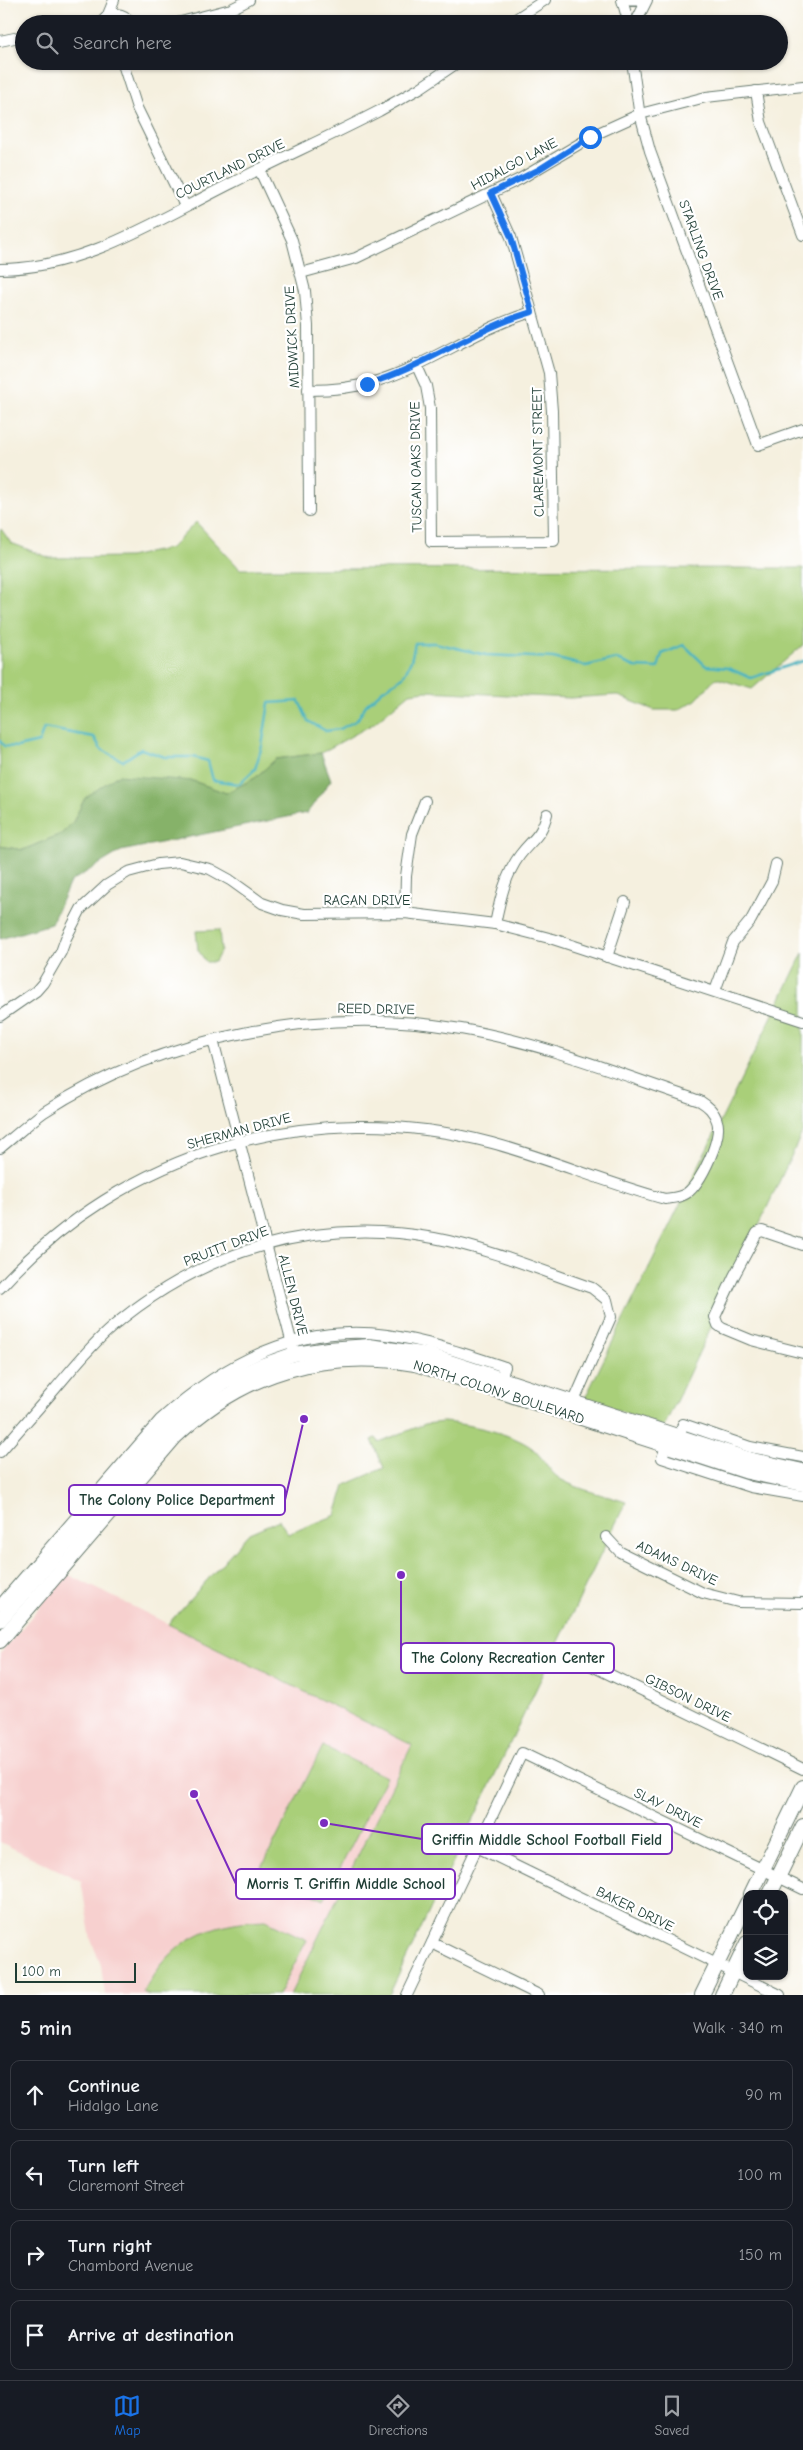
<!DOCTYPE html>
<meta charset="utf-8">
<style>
:root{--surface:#171b24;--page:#20242c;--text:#f1f3f6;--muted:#9ea1a6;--line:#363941;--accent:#1a73e8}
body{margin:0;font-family:"Comic Neue",sans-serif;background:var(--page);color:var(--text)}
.controls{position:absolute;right:15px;bottom:15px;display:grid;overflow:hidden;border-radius:10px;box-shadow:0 1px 4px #0004}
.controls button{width:45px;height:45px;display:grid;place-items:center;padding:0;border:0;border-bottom:1px solid var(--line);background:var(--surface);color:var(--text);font:25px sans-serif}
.scale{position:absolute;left:15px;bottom:12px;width:121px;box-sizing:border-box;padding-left:5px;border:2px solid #1f3d34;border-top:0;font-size:14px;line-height:18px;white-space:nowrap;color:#1f3d34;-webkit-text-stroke:4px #fff;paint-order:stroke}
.stop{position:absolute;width:15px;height:15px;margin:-11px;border:4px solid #1a73e8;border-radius:50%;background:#fff}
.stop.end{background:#1a73e8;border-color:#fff;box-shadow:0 1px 5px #0008}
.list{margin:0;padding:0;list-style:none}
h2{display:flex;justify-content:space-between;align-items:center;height:65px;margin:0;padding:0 20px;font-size:21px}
h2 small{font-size:16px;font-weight:400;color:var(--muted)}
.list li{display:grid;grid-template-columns:32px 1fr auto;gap:15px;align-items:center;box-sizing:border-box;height:70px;margin:0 10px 10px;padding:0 10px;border:1px solid var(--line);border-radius:10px}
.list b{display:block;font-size:19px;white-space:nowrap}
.list p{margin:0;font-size:16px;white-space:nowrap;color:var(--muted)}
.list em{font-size:16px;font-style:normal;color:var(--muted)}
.icon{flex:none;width:28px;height:28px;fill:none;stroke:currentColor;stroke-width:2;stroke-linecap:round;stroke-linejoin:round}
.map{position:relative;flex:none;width:803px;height:1995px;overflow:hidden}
.search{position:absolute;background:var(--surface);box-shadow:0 1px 4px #0004;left:15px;right:15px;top:15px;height:55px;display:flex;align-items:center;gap:12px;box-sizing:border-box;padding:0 18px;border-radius:28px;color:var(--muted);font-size:19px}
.sheet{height:385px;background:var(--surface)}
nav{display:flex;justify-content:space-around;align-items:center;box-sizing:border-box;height:70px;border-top:1px solid var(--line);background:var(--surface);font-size:14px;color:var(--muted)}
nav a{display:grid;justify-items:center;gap:2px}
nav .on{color:var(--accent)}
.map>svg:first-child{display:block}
.built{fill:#f7d0cf}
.green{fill:#a9cf79;stroke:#648656}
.forest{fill:#86b269;stroke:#52784e}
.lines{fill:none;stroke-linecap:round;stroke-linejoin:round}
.stream{stroke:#47b4c2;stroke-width:2.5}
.minor-casing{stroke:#6a7c70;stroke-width:12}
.tertiary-casing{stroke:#6a7c70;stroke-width:14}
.secondary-casing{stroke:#6a7c70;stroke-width:16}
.minor{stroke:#fff;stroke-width:10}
.tertiary{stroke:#fff;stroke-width:11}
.secondary{stroke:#fff;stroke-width:14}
.route{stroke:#1a73e8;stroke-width:6}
.labels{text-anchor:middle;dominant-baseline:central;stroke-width:4.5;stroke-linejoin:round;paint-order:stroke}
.street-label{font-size:14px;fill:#1f3d34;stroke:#fff}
.leader{fill:none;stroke:#7b2cbf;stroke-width:2}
.callout-dot{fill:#7b2cbf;stroke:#fff;stroke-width:2}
.callout{fill:#fff;stroke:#7b2cbf;stroke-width:2}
.callout-label{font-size:15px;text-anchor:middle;font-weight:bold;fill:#1f3d34}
</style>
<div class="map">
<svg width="803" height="1995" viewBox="0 0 803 1995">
<rect width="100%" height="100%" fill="#fff"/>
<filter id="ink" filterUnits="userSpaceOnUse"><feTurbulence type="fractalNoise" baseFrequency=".02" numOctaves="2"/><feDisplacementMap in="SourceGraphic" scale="10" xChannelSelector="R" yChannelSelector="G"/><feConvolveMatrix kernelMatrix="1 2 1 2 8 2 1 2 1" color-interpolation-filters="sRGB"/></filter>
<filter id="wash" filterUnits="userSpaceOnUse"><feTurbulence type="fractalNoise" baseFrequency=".0096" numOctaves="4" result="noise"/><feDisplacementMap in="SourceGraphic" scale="20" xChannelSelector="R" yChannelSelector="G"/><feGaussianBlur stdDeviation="1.12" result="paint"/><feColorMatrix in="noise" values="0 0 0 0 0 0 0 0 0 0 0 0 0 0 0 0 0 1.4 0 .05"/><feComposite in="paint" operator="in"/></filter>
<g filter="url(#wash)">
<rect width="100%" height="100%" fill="#f5f0df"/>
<path class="built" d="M67 1574 413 1745 290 1995H105L101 1965 91 1940 81 1881 0 1842V1654Z"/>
<g class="green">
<path d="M196 522 240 569 803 568V645L752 689 716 678 696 700 678 710H654L616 695 570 698 426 691 410 693 373 724 321 753 276 759 255 778 226 793 193 781 85 798 73 822 61 834 23 850 0 846V531L1 529 11 543 50 558 129 557 171 548Z"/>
<path d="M219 930 221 950 215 962H206L198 950 196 931Z"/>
<path d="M803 953V1131L664 1427 585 1398Z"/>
<path d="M443 1422C468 1424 512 1433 532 1448 543 1457 549 1472 560 1479 579 1490 605 1495 626 1502L389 1995H290L412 1745 168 1624 249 1533 279 1520 288 1534 336 1515 345 1485 384 1468 372 1440 376 1438 379 1442 425 1424Z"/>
<path d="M323 1746 386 1777 324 1900 261 1869Z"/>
<path d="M266 1920 307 1940 278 1995H149L143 1992C173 1940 206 1922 266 1920Z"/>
</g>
<path class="forest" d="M321 753 331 780 307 813 121 851 70 882 51 924 0 939V846L23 850 61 834 73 822 85 798 118 775 193 781 226 793 255 778 276 759Z"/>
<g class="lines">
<path class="stream" d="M0 741 4 746 17 747 39 742 44 728 94 737 101 749 123 761 141 749 165 757H193L208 761 213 780 239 784 255 769 262 746 269 703 299 701 308 721 326 731 340 729 357 720 366 705 384 689 403 677 411 661 415 643H435L486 655 553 658 586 666 615 659 635 667 658 668 662 654 684 645 706 666 728 668 751 678 803 661"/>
</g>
</g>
<g filter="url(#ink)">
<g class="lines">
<g class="minor-casing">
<g id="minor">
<path d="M622 0 629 24"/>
<path d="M107 17 114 0"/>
<path d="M101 24C109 10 124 11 132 24"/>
<path d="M173 24 231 9 249 0"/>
<path d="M508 24 545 0"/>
<path d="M635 24 647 0"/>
<path d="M0 41 24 36"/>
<path d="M122 61 137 108 185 206"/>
<path d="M632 61 639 110 650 151 758 445 803 429"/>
<path d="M756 91 761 122 803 235"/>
<path d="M259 169 292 240 305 291 308 326 309 511"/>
<path d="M0 269C84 269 159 219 232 183 281 158 331 136 379 111L420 88 460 61"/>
<path d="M301 273 356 258 520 179 596 134 640 114 706 97 803 86"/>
<path d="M416 364 426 386 430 408 431 542 554 541 552 411 549 373 511 237 491 193"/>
<path d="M308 390C332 390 354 388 377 381 431 364 478 328 532 312"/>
<path d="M405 913 406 876 412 834 425 801"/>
<path d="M495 924C500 900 505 875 520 855 533 838 541 837 547 814"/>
<path d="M607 957 625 902"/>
<path d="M715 991 733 942 751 920 772 881 776 864"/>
<path d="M0 1016 36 991 43 983 61 952 66 938 81 909 107 885 128 872 158 864 180 862 210 869 230 880 262 903 282 910 304 914 405 913 495 924 553 939 803 1021"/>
<path d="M213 1040 293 1348"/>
<path d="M0 1148C15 1136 29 1123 44 1112 162 1035 323 1005 461 1029 543 1043 622 1075 700 1101 708 1106 714 1111 717 1121 723 1137 701 1183 687 1193 680 1198 672 1198 665 1199 606 1183 550 1159 492 1143 312 1095 125 1150 0 1288"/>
<path d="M803 1245 762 1231 757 1233 734 1276 715 1317 718 1325 722 1328 751 1340 803 1353"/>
<path d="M679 1437 683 1424 750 1447 803 1457"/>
<path d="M666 1446 662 1458 751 1487 803 1496"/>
<path d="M0 1452C18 1431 37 1410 55 1389 73 1368 90 1346 111 1328 201 1251 316 1216 434 1238 487 1248 540 1270 592 1288L607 1300 611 1317 571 1408"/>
<path d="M606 1537 620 1552 703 1593 738 1602 803 1603"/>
<path d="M0 1605 160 1420C223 1363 300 1323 387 1335 428 1341 466 1354 505 1367L501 1378"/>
<path d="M563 1649 578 1659 803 1769"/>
<path d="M479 1848 780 1995"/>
<path d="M432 1943 539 1995"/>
<path d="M407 1995 522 1753 803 1889"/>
</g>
</g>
<g class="tertiary-casing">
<path id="tertiary" d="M630 0H640"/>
</g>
<g class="secondary-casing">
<g id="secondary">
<path d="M0 1620 160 1435 190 1407 223 1383 263 1365 294 1354 328 1349 369 1346 428 1355 748 1459 803 1471"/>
<path d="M0 1641 175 1437C243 1372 322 1349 415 1364L748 1472 803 1484"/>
<path d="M751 1894 803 1787"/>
<path d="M770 1894 803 1826"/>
<path d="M702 1995 747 1903"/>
<path d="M722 1995 747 1943"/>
</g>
</g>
<use href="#minor" class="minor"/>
<use href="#tertiary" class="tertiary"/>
<use href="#secondary" class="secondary"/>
</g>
</g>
<g class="lines" filter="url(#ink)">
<path class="route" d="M367 384C425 367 474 329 532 312L511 237 491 193 538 170 590 137"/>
</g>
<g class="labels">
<g class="street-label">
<text transform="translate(514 164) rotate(-28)">HIDALGO LANE</text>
<text transform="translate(230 169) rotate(-26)">COURTLAND DRIVE</text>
<text transform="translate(701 250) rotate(70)">STARLING DRIVE</text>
<text transform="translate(292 337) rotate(-93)">MIDWICK DRIVE</text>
<text transform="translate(538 452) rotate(-91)">CLAREMONT STREET</text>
<text transform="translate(416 467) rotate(-91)">TUSCAN OAKS DRIVE</text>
<text x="367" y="900">RAGAN DRIVE</text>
<text transform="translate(376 1009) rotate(1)">REED DRIVE</text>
<text transform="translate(239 1131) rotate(-15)">SHERMAN DRIVE</text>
<text transform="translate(226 1246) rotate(-21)">PRUITT DRIVE</text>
<text transform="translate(293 1295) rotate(76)">ALLEN DRIVE</text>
<text transform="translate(499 1392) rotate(18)">NORTH COLONY BOULEVARD</text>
<text transform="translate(677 1563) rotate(25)">ADAMS DRIVE</text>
<text transform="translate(688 1698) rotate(26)">GIBSON DRIVE</text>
<text transform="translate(668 1808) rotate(26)">SLAY DRIVE</text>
<text transform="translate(635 1909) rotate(26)">BAKER DRIVE</text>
</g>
</g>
<path class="leader" d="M304 1419L285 1500M401 1575L401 1658M324 1823L422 1839M194 1794L236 1884"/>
<g class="callout-dot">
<circle cx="304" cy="1419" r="5"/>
<circle cx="401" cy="1575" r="5"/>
<circle cx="324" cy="1823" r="5"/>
<circle cx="194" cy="1794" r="5"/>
</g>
<g class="callout">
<rect x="69" y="1485" width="216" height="30" rx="5"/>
<rect x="401" y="1643" width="213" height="30" rx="5"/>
<rect x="422" y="1824" width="250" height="30" rx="5"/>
<rect x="236" y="1869" width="219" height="30" rx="5"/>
</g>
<g class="callout-label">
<text x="177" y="1505">The Colony Police Department</text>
<text x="508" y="1663">The Colony Recreation Center</text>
<text x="547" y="1845">Griffin Middle School Football Field</text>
<text x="346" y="1889">Morris T. Griffin Middle School</text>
</g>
</svg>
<div class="controls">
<button><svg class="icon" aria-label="locate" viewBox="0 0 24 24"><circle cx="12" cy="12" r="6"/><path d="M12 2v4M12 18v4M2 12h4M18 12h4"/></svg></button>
<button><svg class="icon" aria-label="layers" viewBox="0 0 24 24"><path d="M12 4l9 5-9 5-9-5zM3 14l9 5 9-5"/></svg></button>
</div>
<div class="scale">100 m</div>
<div class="stop" style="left:590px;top:137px"></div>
<div class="stop end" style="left:367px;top:384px"></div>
<div class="search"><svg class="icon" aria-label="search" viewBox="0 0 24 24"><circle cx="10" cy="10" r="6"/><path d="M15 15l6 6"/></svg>Search here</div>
</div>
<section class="sheet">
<h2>5 min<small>Walk · 340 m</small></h2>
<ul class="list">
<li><svg class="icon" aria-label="ahead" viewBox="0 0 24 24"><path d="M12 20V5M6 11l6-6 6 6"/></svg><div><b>Continue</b><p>Hidalgo Lane</p></div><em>90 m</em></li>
<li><svg class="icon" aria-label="left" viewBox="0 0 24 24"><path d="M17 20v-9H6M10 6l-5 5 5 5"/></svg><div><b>Turn left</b><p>Claremont Street</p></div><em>100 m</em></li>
<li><svg class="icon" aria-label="right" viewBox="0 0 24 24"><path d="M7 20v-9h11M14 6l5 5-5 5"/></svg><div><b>Turn right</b><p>Chambord Avenue</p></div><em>150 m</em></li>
<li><svg class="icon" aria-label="arrive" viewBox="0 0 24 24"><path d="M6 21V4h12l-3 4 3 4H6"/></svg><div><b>Arrive at destination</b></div></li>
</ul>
</section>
<nav>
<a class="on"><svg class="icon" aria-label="map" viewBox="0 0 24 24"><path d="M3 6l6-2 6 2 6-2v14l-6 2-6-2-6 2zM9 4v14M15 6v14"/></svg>Map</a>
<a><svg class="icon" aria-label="directions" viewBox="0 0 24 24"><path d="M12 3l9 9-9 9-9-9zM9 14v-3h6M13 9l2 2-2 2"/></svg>Directions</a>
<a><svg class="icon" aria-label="saved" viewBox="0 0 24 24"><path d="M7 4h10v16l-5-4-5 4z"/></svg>Saved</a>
</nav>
